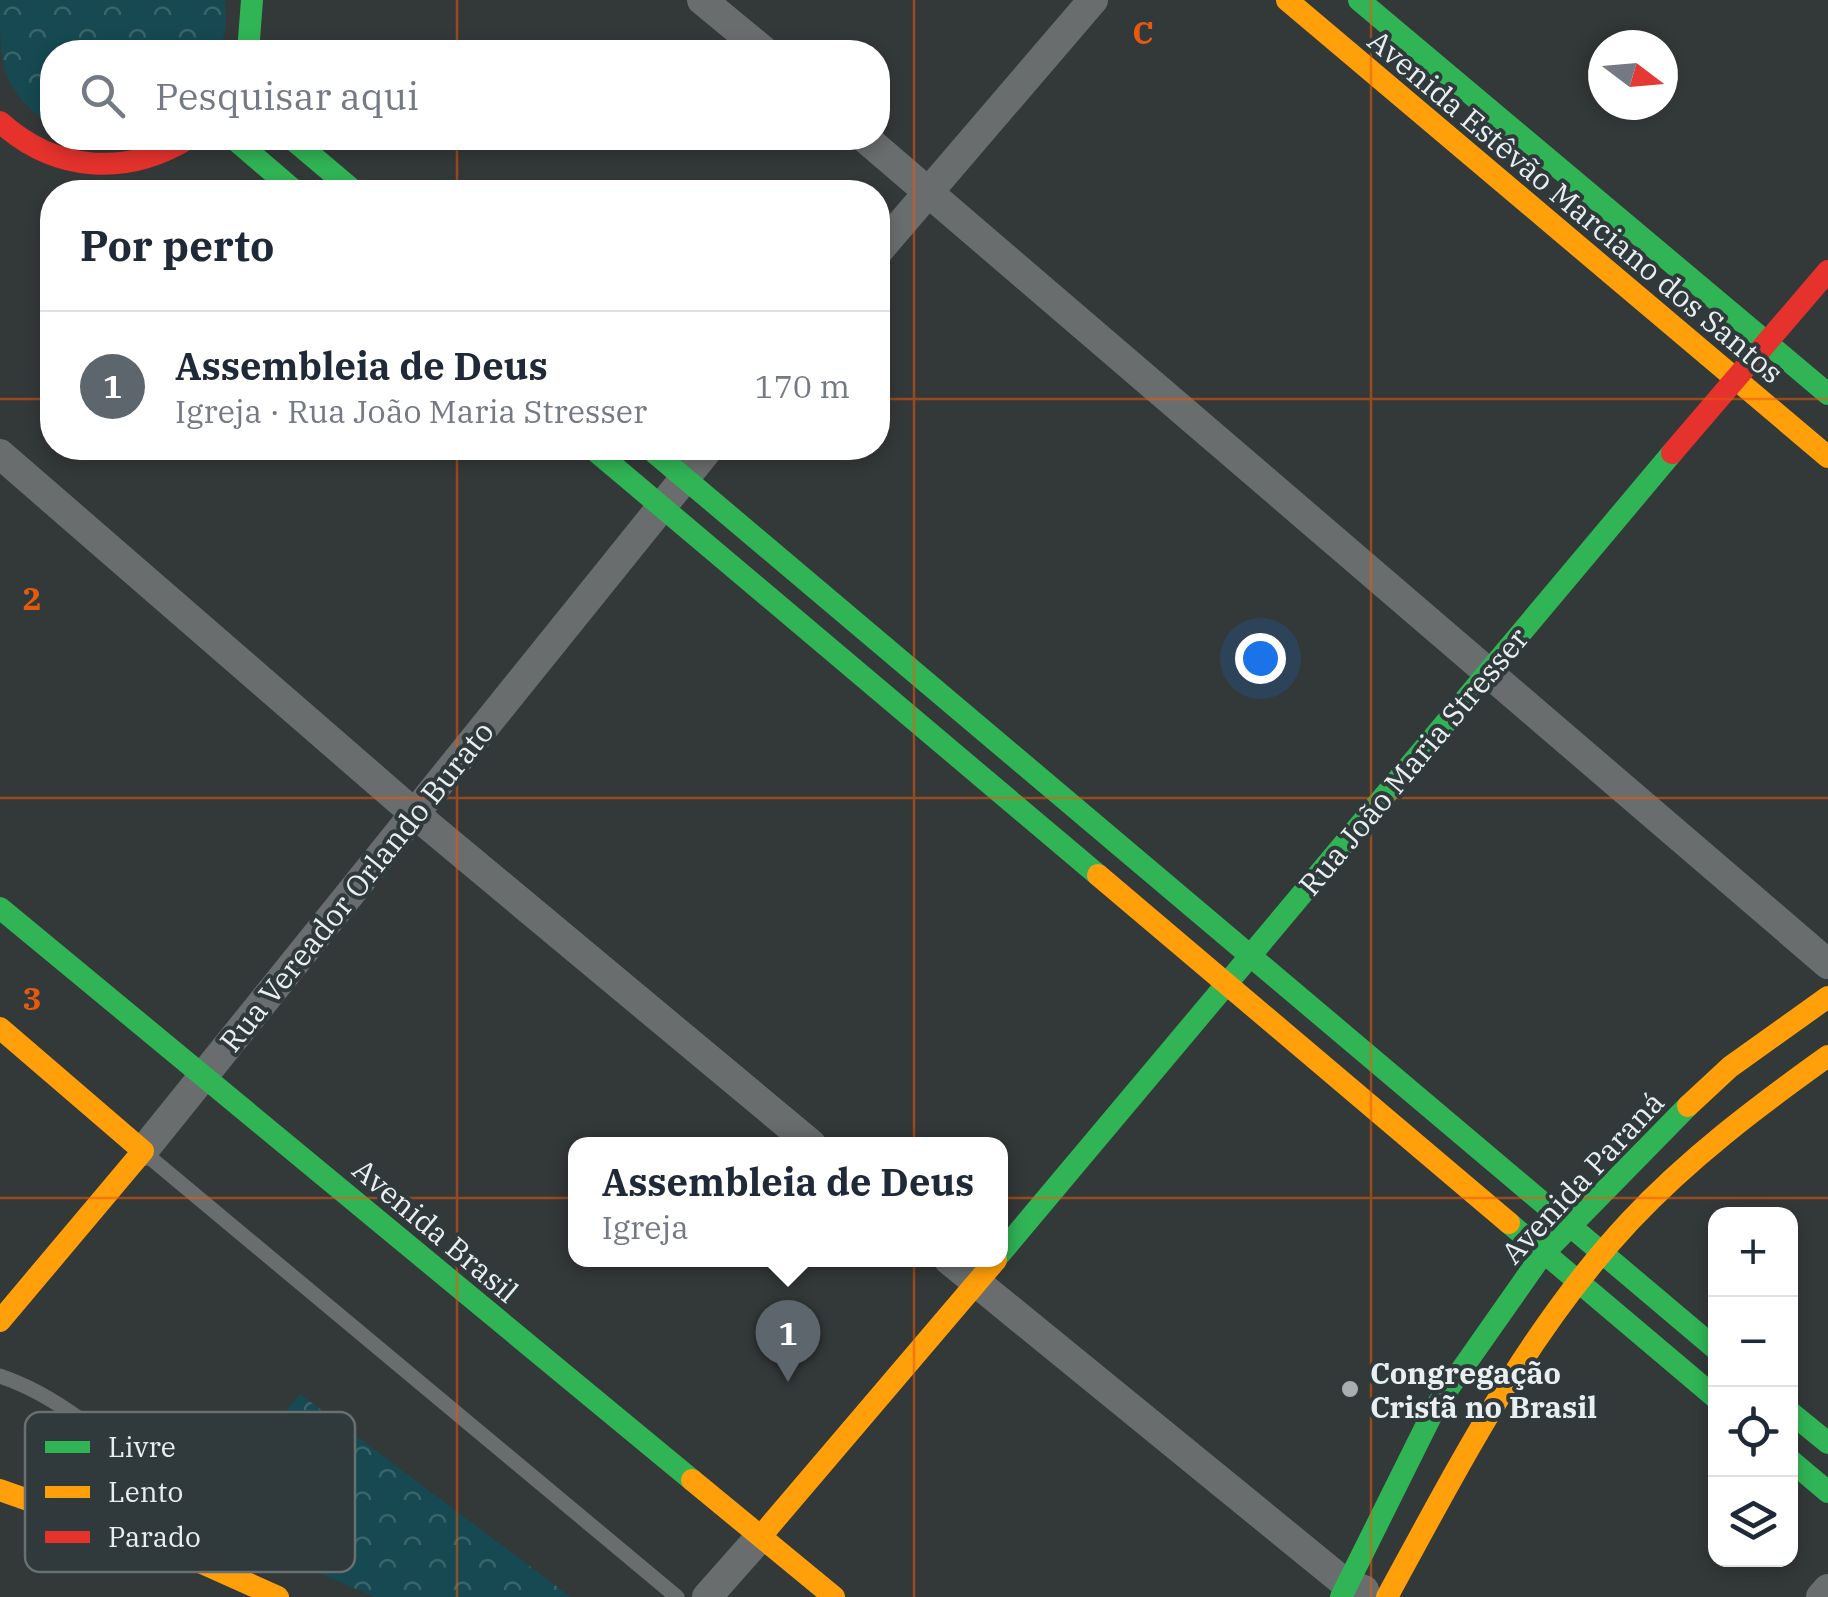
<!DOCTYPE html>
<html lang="pt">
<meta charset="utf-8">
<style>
:root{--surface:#fff;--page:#f6f6f7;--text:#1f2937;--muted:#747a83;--line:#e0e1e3;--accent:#5d656d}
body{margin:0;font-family:"IBM Plex Serif",serif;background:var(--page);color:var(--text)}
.controls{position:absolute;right:30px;bottom:30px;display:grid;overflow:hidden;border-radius:20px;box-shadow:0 5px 15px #0003}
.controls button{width:90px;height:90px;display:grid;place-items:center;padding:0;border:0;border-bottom:2px solid var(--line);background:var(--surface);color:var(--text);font:50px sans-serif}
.compass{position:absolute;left:1588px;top:30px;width:90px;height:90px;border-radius:50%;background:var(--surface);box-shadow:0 5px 15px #0003;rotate:106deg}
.you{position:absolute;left:1260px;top:658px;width:35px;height:35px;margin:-25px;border:8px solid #fff;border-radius:50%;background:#1a73e8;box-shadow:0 0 0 15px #1a73e833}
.badge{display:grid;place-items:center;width:65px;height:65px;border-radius:50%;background:var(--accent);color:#fff;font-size:32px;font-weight:700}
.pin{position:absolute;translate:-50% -82px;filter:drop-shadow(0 2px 5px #0008)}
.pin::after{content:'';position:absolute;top:52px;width:35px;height:30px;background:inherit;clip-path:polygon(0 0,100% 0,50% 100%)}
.popup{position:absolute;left:568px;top:1137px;width:440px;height:130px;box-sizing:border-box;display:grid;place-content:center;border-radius:20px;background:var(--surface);filter:drop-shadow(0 2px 8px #0005);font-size:32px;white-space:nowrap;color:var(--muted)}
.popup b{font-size:38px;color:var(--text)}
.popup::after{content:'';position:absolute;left:50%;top:100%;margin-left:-20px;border:20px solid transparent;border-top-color:var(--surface)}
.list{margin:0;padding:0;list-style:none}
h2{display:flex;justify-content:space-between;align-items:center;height:130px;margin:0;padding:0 40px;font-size:42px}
h2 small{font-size:32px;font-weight:400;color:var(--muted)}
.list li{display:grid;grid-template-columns:65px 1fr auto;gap:30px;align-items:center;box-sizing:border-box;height:150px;padding:0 40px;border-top:2px solid var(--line)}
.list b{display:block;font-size:38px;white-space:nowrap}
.list p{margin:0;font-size:32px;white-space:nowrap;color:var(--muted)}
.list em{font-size:32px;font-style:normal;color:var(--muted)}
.icon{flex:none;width:55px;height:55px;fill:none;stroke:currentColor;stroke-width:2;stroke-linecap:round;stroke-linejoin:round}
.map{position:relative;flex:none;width:1828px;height:1597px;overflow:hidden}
.search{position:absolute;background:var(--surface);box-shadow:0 5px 15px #0003;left:40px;top:40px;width:850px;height:110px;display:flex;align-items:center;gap:25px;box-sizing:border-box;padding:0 35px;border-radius:40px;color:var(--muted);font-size:38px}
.panel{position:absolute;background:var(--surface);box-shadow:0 5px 15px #0003;left:40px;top:180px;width:850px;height:280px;border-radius:40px}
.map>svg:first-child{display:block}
.forest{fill:url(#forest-crowns)}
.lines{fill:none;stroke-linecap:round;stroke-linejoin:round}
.lane{stroke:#6a6d6d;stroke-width:15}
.street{stroke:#6a6d6d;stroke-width:30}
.fast{stroke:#30b455;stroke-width:22}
.slow{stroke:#ff9f0a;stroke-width:22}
.jam{stroke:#e5322d;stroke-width:22}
.grid{fill:none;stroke:#e8590c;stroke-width:2.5;stroke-opacity:0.55}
.poi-dot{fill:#a9afb0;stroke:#30393b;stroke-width:4}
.labels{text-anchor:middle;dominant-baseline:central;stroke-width:8;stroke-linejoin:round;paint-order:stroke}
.street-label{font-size:30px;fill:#e9eff0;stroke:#30393b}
.poi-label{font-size:30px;font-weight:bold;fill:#e9eff0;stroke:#30393b;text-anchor:start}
.key{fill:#30393b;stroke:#687071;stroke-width:2.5}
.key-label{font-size:28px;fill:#e9eff0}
.grid-label{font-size:32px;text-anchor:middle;font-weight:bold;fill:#e8590c;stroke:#30393b;stroke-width:8;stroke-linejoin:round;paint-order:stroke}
</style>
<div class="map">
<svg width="1828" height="1597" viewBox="0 0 1828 1597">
<defs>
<pattern id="forest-crowns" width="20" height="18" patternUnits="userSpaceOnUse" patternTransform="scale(2.5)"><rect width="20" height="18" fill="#164951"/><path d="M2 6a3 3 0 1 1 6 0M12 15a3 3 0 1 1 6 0" fill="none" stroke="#38646a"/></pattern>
</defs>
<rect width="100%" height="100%" fill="#333838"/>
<g class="forest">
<path d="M0 0H225L226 25 220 52H52V126C0 87 0 69 0 0Z"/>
<path d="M300 1394 571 1597H375L224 1533 214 1496Z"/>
</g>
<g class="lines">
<g class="lane">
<path d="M147 1155 677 1597"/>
<path d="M0 1376C69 1399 123 1455 178 1501L187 1519 184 1551"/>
</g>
<g class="street">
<path d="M702 0 765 52"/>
<path d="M865 138 1828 964"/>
<path d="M878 251 1093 0"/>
<path d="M0 454 416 815 811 1144"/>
<path d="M143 1151 709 448"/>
<path d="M949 1260 1345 1583 1364 1590"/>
<path d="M707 1597 761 1536"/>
<path d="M1821 1597 1828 1589"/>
</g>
<g class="fast">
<path d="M1359 0 1828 394"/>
<path d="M248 52 252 0"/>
<path d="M233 138 296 192"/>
<path d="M291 138 355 192"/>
<path d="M592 448 1098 875"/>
<path d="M649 448 1716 1349"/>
<path d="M0 908 692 1480"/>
<path d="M1509 1223 1716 1398"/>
<path d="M1000 1254 1672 453"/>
<path d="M1790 1412 1828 1443"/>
<path d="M1790 1460 1828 1492"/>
<path d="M1341 1597 1436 1406 1542 1255 1688 1106"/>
</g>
<g class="slow">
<path d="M1287 0 1828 457"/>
<path d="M1098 875 1509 1223"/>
<path d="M0 1028 143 1151 0 1321"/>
<path d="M1688 1106 1730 1067 1828 997"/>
<path d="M692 1480 834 1597"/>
<path d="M0 1490 184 1555 278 1597"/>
<path d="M761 1536 996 1260"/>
<path d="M1387 1597C1458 1467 1528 1330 1630 1221 1689 1158 1758 1106 1828 1056"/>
</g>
<g class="jam">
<path d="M0 122C55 172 126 177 189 138"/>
<path d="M1672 453 1828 271"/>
</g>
</g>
<path class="grid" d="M457 0V52M914 0V1597M1371 0V1597M457 138V192M0 399H52M878 399H1828M457 448V1597M0 798H1828M0 1198H1828"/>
<circle class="poi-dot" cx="1350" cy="1389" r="10"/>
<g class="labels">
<g class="street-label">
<text transform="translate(1576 206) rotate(40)">Avenida Estêvão Marciano dos Santos</text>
<text transform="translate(1413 761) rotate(-50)">Rua João Maria Stresser</text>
<text transform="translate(356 886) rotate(-51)">Rua Vereador Orlando Burato</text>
<text transform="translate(1582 1177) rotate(-47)">Avenida Paraná</text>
<text transform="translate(436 1230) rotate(40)">Avenida Brasil</text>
</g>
<g class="poi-label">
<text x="1370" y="1372">Congregação<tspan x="1370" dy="34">Cristã no Brasil</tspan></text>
</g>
</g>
<rect x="25" y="1412" width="330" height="160" rx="15" class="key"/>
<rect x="45" y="1441" width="45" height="12" fill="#30b455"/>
<rect x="45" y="1486" width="45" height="12" fill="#ff9f0a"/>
<rect x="45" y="1531" width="45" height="12" fill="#e5322d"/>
<g class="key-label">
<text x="108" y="1457">Livre</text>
<text x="108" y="1502">Lento</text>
<text x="108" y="1547">Parado</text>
</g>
<g class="grid-label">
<text x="1143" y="44">C</text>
<text x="32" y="610">2</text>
<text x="32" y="1010">3</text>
</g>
</svg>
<div class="controls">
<button>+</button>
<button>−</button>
<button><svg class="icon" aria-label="locate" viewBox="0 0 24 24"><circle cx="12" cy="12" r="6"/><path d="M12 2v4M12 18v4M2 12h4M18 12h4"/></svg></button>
<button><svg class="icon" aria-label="layers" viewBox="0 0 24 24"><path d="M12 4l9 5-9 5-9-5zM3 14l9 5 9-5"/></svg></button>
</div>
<svg class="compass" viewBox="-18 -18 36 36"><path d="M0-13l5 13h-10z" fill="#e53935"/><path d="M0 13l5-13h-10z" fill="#747a83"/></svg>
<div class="you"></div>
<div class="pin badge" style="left:788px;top:1382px">1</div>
<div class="popup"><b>Assembleia de Deus</b>Igreja</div>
<div class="search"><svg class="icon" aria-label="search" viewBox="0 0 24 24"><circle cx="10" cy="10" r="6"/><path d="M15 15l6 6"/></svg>Pesquisar aqui</div>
<section class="panel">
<h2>Por perto<small></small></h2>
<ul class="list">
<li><span class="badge">1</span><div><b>Assembleia de Deus</b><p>Igreja · Rua João Maria Stresser</p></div><em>170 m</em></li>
</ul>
</section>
</div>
